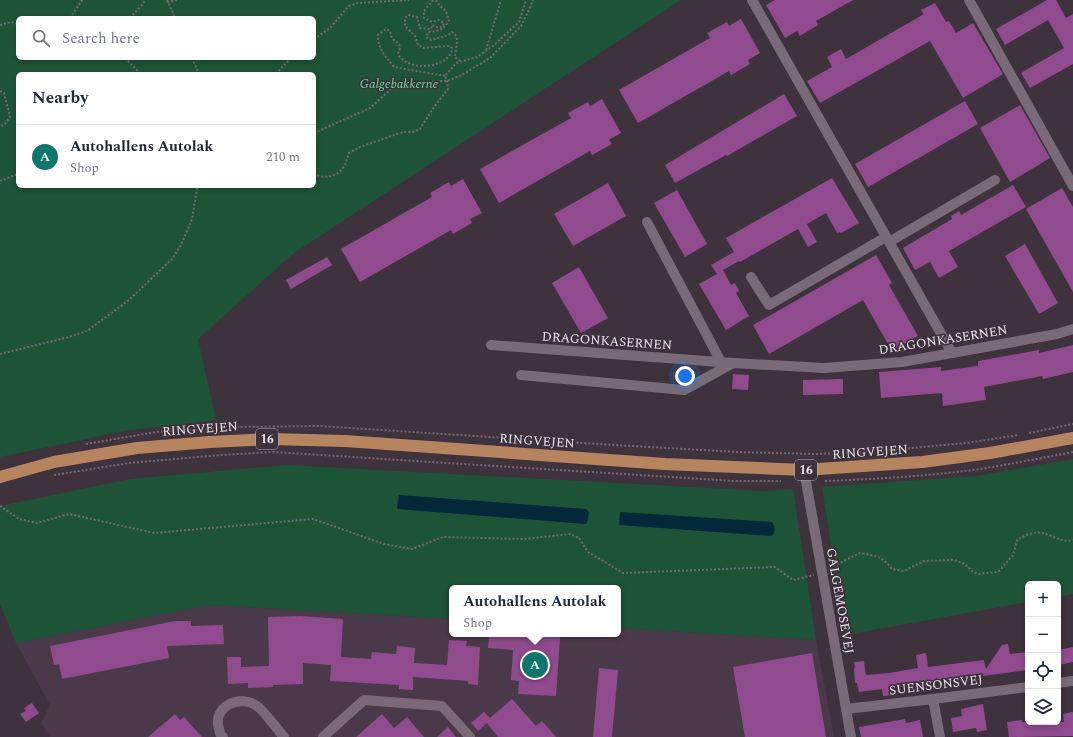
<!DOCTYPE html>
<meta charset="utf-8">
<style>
:root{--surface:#fff;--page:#f6f6f7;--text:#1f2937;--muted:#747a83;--line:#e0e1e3;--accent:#0f766e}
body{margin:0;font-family:Spectral,serif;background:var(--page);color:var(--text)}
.controls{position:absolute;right:12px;bottom:12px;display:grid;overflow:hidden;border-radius:6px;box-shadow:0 2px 6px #0003}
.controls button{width:36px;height:36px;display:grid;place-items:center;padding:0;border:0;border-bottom:1px solid var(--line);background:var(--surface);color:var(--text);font:20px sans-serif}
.you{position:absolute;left:685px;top:376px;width:14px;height:14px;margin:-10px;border:3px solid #fff;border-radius:50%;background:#1a73e8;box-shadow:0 0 0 6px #1a73e833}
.badge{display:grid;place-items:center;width:26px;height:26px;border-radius:50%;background:var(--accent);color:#fff;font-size:13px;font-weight:700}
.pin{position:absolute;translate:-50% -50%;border:2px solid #fff;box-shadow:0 1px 4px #0006}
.popup{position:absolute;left:449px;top:585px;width:172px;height:52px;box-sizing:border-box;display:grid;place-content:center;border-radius:6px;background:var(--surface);filter:drop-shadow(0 1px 3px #0005);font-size:13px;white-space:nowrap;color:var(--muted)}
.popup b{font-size:15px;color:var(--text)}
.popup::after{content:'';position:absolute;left:50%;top:100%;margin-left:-8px;border:8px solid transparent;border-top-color:var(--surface)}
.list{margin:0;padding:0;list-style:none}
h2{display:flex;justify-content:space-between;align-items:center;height:52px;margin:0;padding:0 16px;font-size:17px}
h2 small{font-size:13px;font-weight:400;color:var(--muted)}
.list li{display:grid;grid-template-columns:26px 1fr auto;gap:12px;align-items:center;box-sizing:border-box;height:64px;padding:0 16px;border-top:1px solid var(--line)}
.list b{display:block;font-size:15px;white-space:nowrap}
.list p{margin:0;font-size:13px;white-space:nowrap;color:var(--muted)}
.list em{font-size:13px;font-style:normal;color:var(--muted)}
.icon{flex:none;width:22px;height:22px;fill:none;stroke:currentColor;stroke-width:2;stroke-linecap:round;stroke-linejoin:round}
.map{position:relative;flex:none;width:1073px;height:737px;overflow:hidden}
.search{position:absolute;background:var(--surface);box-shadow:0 2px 6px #0003;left:16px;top:16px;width:300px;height:44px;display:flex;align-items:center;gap:10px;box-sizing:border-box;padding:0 14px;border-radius:6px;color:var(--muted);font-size:15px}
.panel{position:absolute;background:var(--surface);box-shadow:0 2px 6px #0003;left:16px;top:72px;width:300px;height:116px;border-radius:6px}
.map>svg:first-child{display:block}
.built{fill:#4a3a49}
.green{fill:#1d5437;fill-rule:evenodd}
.water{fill:#03283a}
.building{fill:#904b8f}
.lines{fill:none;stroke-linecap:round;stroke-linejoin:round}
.path{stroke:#746a73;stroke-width:2;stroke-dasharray:2 2;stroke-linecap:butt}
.minor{stroke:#786b77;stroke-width:10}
.major{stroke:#b78460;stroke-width:12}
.labels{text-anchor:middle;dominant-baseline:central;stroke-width:3.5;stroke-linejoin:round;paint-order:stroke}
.shield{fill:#3e323d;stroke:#b8afb8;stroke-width:1}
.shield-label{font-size:12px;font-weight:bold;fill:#ece5ec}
.park-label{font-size:13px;font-style:italic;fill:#59e298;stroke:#3e323d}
.street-label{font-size:13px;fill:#ece5ec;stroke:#3e323d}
</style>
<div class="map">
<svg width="1073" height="737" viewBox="0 0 1073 737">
<rect width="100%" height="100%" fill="#3e323d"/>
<path class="built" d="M210 605 452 619V634H618V628L816 640 834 737H50L41 723 50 705 16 643Z"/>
<g class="green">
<path d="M0 0H681L294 253 198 339 216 420 124 431 0 457ZM18 18H314V58H18ZM18 74H314V186H18Z"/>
<path d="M1073 459V594L1058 597V584H1028V602L845 635 822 487 977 476Z"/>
<path d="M288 465 761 491 793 489 816 640 618 628V588H452V619L210 605 16 643 0 604V506L130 479Z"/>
</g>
<g class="water">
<path d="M399 495 586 509 589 512 587 522 586 524 397 509Z"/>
<path d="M620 512 772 522C775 527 776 531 772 536L619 525Z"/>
</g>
<g class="building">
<path d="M775 0H853L816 21 818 25 800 36 797 31 785 38 766 5Z"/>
<path d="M1047 0H1056L1066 18 1073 14V64L1030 88 1021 73 1064 48 1048 20 1005 45 996 29Z"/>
<path d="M935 3 946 22 949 21 956 33 973 23 1003 74 963 98 930 41 820 103 807 81 832 67 827 57 841 49 846 59 924 14 921 10Z"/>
<path d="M741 19 760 53 748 60 750 64 731 75 729 71 638 123 619 90 710 38 707 33 727 22 729 26Z"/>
<path d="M784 94 797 116 727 156 726 155 675 183 665 165Z"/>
<path d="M602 99 621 133 609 140 612 144 592 155 590 151 499 203 480 169 571 118 568 113 588 102 590 106Z"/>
<path d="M965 101 978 124 868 187 855 164Z"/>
<path d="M1020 105 1050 158 1010 182 980 128Z"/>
<path d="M832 178 859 223 841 233 840 232 837 233 826 213 807 224 817 242 808 247 798 229 740 262 739 261 723 270 731 285 735 283 739 291 736 293 749 316 726 330 699 284 717 274 711 265 734 252 726 238Z"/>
<path d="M463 179 482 213 470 219 472 223 453 234 451 230 360 282 341 249 432 197 430 193 449 182 451 186Z"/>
<path d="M608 183 626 216 573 246 554 214Z"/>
<path d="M1013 185 1026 207 949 251 958 267 939 278 930 262 915 270 903 248 952 219 951 216 959 211 961 215Z"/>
<path d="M1062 188 1073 207V292L1026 209Z"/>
<path d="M677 190 707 244 685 257 654 203Z"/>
<path d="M1025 244 1058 303 1039 314 1005 256Z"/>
<path d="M876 255 892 283 889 285 918 336 892 351 863 300 769 354 753 325Z"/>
<path d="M327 257 332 265 291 289 286 280Z"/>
<path d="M579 267 608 318 581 333 552 283Z"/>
<path d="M1073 345V372L1043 379 1042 376 984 387 986 400 943 406 942 393 881 398 879 372 941 367V371L978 366V361L1039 350V353Z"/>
<path d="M733 374 749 375 748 390 732 389Z"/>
<path d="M843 379V394L803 395V380Z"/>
<path d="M300 616 343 619 341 657 371 659 372 652 396 654 397 646 415 648 414 663 447 665 449 640 467 641 466 646 480 647 478 685 468 684V681L413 677V690L399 689V685L330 681 331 665 303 663V684L273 685V687L248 688V683L228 684 227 657H241V667L269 666 268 617Z"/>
<path d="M175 621H191V626L223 625 224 644 167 646 169 658 62 679 59 664 54 665 50 646Z"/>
<path d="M489 634H511L560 637 556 696 518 694 519 681 511 680 513 650 488 648Z"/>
<path d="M1008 644 1010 654 1028 652V670L893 688 894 695 883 696 882 689 859 692 857 683H855L854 668H855L854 662 864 661 866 675 889 673 918 668 916 655 926 653 928 667 984 660 986 669 1002 645Z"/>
<path d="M1073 647V662L1058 665V650Z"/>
<path d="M812 653 826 737H745L733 667Z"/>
<path d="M599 668 618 670 612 737H593Z"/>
<path d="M512 699 536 726 542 721 556 737H498L487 723 478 731 471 723 484 712 490 718Z"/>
<path d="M32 703 39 713 26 722 20 714 26 711 24 708Z"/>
<path d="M983 704 987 730 977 732 976 728 953 732 951 718 962 716 961 709Z"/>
<path d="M1073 712V736L1009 737 1007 722 1022 720V722H1064L1063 714Z"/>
<path d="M175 714 180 720 184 717 202 737H148Z"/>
<path d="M382 714 394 728 407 717 424 737H356Z"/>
<path d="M905 719 906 723 920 720 923 737H861L859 727Z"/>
<path d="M448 727 456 737H437Z"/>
</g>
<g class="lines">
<g class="path">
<path d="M167 0 175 18"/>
<path d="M433 0 424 11V18L432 22 439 20 444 23 443 26 439 28 432 25 431 29 420 28 417 17 408 15 405 18V26L415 36 418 45 423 48 449 46 452 48C451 65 421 70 409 63 406 62 403 60 401 58 392 51 409 49 392 39L390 31 386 29 378 35C378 50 385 56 394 67L445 76"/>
<path d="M436 0 440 6 446 11 449 21C443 30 439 31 428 32L426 37 431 40 448 35 452 32C461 37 455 48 455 57L460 61"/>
<path d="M167 2 178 0"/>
<path d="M70 18 82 0"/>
<path d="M130 18 142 5 145 0"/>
<path d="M0 25 11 22 18 24"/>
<path d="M314 39 330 28 349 6 358 3 409 0"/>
<path d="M486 50 501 0"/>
<path d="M125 58 141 74"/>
<path d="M192 58 199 74"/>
<path d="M276 74 291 58"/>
<path d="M0 91 4 93 10 117 4 125 0 126"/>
<path d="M314 133 370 108 392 88 407 83 447 81 460 76 490 58 521 26 530 8 533 0"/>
<path d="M314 173C323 180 336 177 343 168 346 164 347 158 349 153L360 147 403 132H413L420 129 434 107 448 89 447 81 445 76 456 63 477 57 494 45 519 22 526 0"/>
<path d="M0 181 18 174"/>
<path d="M0 354 69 337 87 331 129 300 172 259 181 245 192 219 197 189 203 186"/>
<path d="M1029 433 1073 424"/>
<path d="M86 444 156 432 235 427 319 426 615 445 737 452 816 454 868 452 912 448 966 443 1019 435"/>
<path d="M54 475 129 463 221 455 273 452 734 481H781"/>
<path d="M825 481C877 479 929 476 980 469 1011 464 1042 458 1073 452"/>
<path d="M0 506 19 519 37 523 69 514 154 533 313 519 384 544 412 549 443 537 525 539 570 534 579 538 588 552 623 573 775 567 793 580 814 575"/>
<path d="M830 568 860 553C876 556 882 556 892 569L904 571 924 561 954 560 965 564 973 572 978 574 996 572 999 571 1013 555 1017 540C1024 536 1033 531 1042 533 1053 535 1061 543 1073 540"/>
</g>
<g class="minor">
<path d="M752 0 952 353"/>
<path d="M969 0 1073 186"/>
<path d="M647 222 721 362"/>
<path d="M889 242 995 180"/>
<path d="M751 277 769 305 886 237"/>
<path d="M491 345 733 363 824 368 902 362 1057 334 1073 329"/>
<path d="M521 375 684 390 733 363"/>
<path d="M804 470 851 737"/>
<path d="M1058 683 1073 681"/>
<path d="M933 699 940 737"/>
<path d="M846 709 933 699 1028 687"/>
<path d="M223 737C220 735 220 733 219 729 212 706 240 694 257 706 264 711 278 730 284 737"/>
<path d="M323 737 364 700 442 706 470 737"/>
</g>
<path class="major" d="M0 477 54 462 137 448 210 442 270 439 345 441 665 464 804 470 922 462 990 453 1073 438"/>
</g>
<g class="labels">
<g class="shield">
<rect x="256" y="429" width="22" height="20" rx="3"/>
<rect x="795" y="460" width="22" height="20" rx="3"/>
</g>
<g class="shield-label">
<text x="267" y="439">16</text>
<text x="806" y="470">16</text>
</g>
<g class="park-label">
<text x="399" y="84">Galgebakkerne</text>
</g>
<g class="street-label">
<text transform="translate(943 340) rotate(-9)">DRAGONKASERNEN</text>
<text transform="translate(607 341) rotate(4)">DRAGONKASERNEN</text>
<text transform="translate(200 429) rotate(-4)">RINGVEJEN</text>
<text transform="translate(537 441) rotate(4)">RINGVEJEN</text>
<text transform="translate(870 452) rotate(-4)">RINGVEJEN</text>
<text transform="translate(840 601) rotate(80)">GALGEMOSEVEJ</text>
<text transform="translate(936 685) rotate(-7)">SUENSONSVEJ</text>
</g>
</g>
</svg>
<div class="controls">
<button>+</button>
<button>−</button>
<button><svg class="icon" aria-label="locate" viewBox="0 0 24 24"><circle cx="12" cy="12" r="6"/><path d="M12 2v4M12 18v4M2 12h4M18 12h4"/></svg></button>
<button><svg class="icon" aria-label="layers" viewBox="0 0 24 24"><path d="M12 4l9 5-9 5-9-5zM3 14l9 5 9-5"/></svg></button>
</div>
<div class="you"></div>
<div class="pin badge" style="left:535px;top:665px">A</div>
<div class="popup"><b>Autohallens Autolak</b>Shop</div>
<div class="search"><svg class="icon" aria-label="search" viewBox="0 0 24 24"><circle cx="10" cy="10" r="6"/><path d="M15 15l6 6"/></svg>Search here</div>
<section class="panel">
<h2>Nearby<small></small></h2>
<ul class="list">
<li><span class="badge">A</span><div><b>Autohallens Autolak</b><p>Shop</p></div><em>210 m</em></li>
</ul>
</section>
</div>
